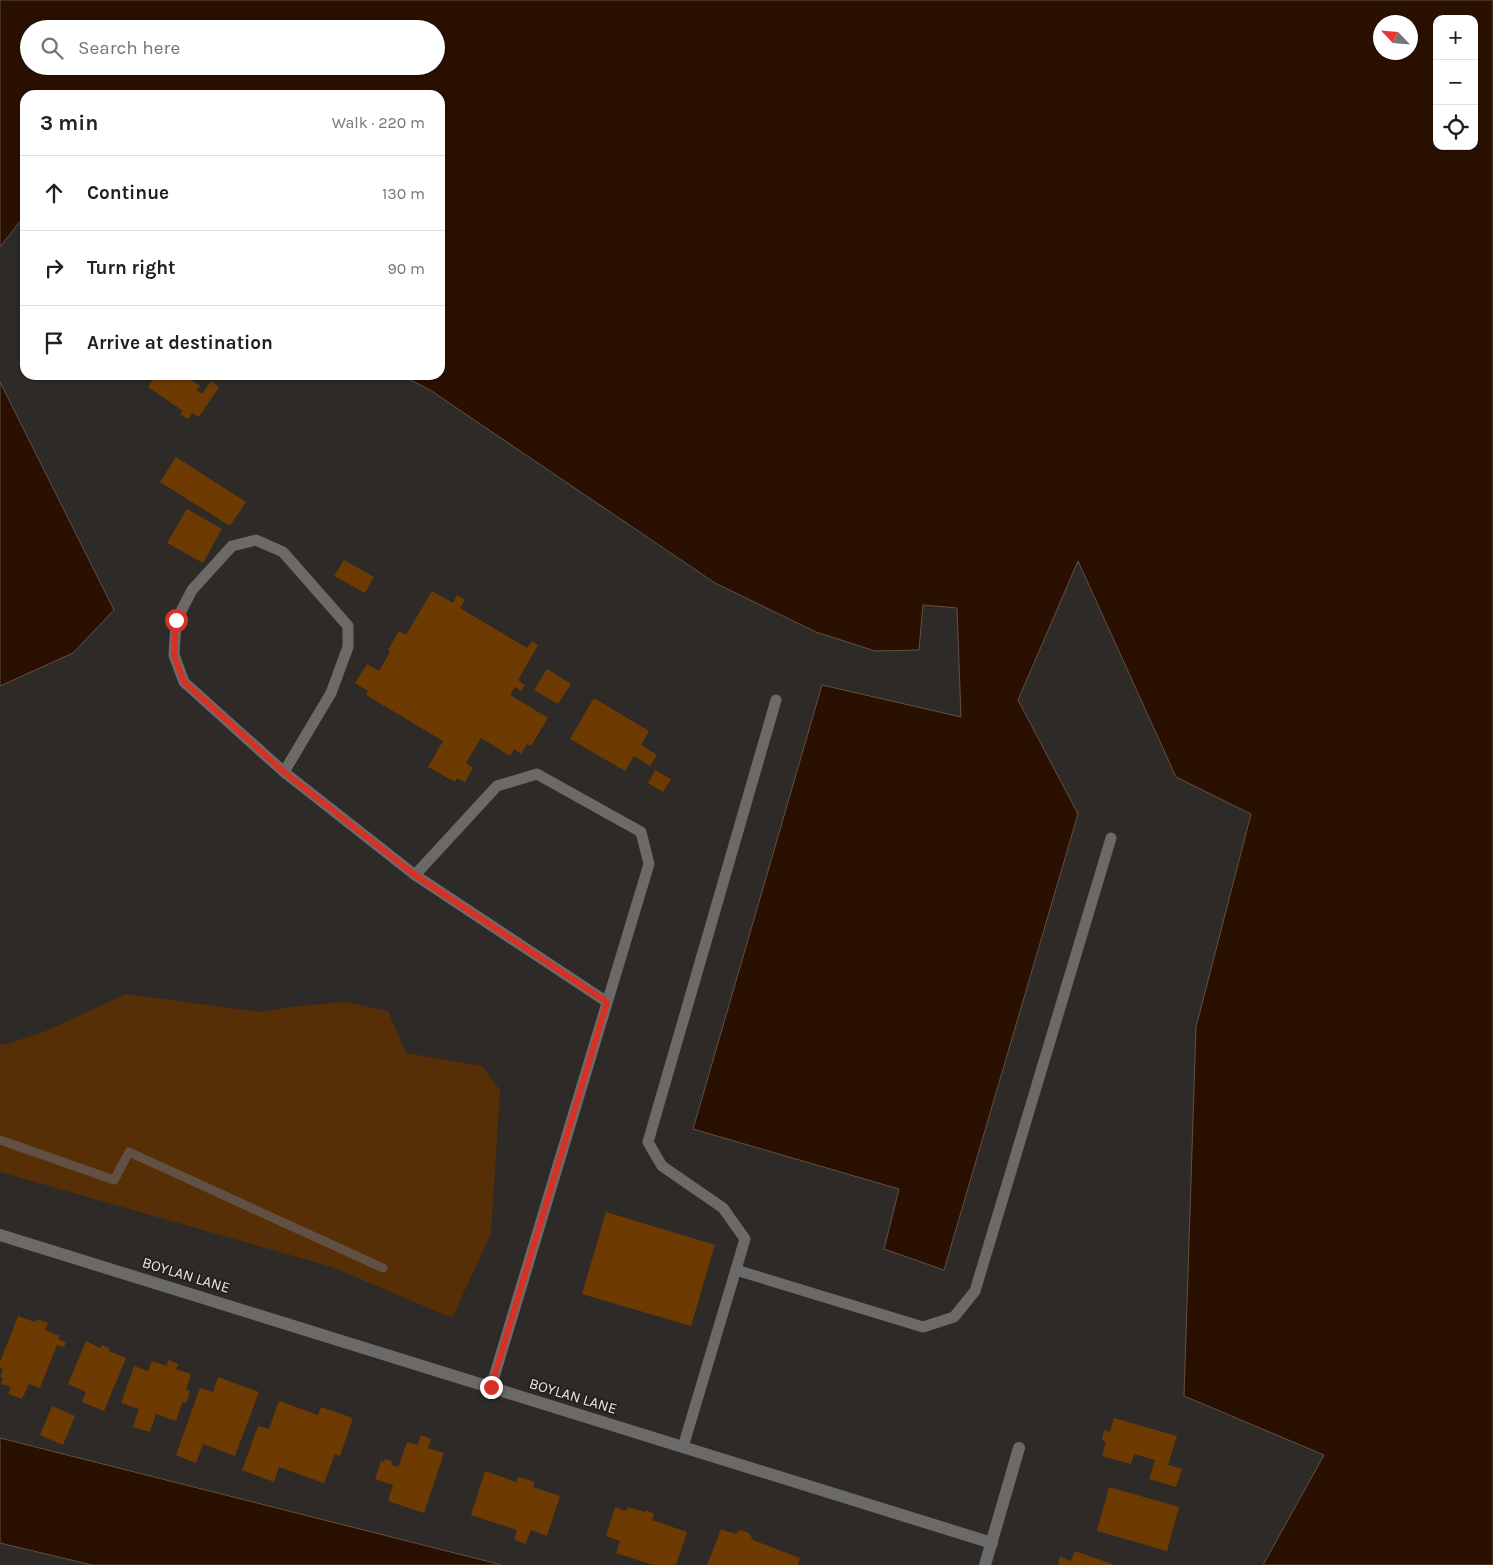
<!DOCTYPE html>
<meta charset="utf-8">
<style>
:root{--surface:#fff;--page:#f6f6f6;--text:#202124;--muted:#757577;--line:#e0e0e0}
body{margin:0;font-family:Karla,sans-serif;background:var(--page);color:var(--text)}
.controls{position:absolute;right:15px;top:15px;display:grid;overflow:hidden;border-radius:10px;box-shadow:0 1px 4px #0004}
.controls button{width:45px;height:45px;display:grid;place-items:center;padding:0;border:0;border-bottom:1px solid var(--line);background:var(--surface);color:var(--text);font:25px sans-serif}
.compass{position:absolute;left:1373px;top:15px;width:45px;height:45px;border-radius:50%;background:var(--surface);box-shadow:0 1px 4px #0004;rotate:296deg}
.stop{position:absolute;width:15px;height:15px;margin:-11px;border:4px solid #d93025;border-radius:50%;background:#fff}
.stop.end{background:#d93025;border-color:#fff;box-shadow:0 1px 5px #0008}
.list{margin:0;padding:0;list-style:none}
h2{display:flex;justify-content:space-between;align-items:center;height:65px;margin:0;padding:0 20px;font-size:21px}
h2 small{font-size:16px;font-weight:400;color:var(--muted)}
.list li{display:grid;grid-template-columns:32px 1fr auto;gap:15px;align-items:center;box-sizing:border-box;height:75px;padding:0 20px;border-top:1px solid var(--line)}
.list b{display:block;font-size:19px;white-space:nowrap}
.list em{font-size:16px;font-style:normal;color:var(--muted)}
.icon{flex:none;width:28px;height:28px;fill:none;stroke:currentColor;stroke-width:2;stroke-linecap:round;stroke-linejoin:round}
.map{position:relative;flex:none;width:1493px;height:1565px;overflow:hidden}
.search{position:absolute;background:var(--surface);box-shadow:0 1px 4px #0004;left:20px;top:20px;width:425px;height:55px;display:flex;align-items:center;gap:12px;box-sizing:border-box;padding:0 18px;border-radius:28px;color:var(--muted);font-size:19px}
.panel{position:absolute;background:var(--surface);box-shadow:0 1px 4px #0004;left:20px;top:90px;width:425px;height:290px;border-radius:15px}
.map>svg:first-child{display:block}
.green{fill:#562f06}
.water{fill:#2a1000;stroke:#635044;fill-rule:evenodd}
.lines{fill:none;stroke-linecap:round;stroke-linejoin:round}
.stream{stroke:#635044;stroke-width:9}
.building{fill:#6d3a01}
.lane{stroke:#6c6a68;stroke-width:11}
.street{stroke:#6c6a68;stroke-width:12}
.route{stroke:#d93025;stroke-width:6}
.labels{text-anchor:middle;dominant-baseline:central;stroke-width:4;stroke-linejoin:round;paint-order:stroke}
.street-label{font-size:15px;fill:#e8e6e4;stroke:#24201e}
</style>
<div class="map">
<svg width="1493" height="1565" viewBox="0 0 1493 1565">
<rect width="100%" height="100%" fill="#2e2a27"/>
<path class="green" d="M126 994 259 1012 299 1006 346 1002 388 1011 406 1053 482 1066 500 1090 491 1234 452 1318 332 1267 0 1172V1043L4 1045 46 1031Z"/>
<g class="water">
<path d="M0 0H1493V1565H1263L1324 1455 1184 1396 1196 1027 1251 814 1176 777 1078 561 1018 700 1078 814 944 1270 884 1249 899 1189 693 1129 822 685 961 717 957 608 923 605 919 650 875 651 816 632 715 583 430 390 401 375H440V95H25V215L0 247ZM1437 19H1474V146H1437ZM1410 22V52H1380V22ZM29 29H436V66H29Z"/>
<path d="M0 382 114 610 73 653 0 686Z"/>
<path d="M0 1438 502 1565H92L0 1543Z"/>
</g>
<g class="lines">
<path class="stream" d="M0 1140 114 1180 129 1152 383 1268"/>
</g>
<g class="building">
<path d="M156 375H183L200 386 196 390 202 394 211 381 219 387 199 417 192 413 188 419 180 414 183 411 148 387Z"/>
<path d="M176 457 246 502 230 526 160 482Z"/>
<path d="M187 509 222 529 203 563 167 543Z"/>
<path d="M344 560 374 577 365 593 334 576Z"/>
<path d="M432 591 453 603 457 595 465 600 460 608 527 648 532 641 538 645 518 680 525 685 521 691 515 687 510 695 548 718 531 746 527 744 521 754 514 749 510 756 481 738 466 763 473 768 465 782 457 778 455 782 428 767 443 741 366 695 368 691 355 683 367 664 379 671 390 652 388 650 399 631 406 635Z"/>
<path d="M547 669 571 684 558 704 534 690Z"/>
<path d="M594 698 649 731 641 745 657 755 650 766 634 756 625 771 570 739Z"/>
<path d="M655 770 671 779 663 792 648 783Z"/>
<path d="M606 1212 715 1245 691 1326 582 1294Z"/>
<path d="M18 1316 35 1322 36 1319 48 1323 45 1330 60 1336 58 1339 66 1342 64 1347 57 1345 40 1388 29 1384 22 1399 8 1394 11 1387 1 1384 3 1378 0 1377 3 1369 0 1368V1362Z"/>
<path d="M86 1341 100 1348 102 1345 110 1349 109 1351 126 1358 104 1411 82 1402 86 1392 68 1384Z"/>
<path d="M168 1360 179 1364 176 1369 191 1374 186 1390 190 1391 186 1403 183 1401 176 1421 156 1414 150 1432 133 1427 139 1409 121 1403 134 1366 148 1371 152 1361 167 1366Z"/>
<path d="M218 1377 259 1392 235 1456 203 1444 196 1463 176 1455 200 1388 213 1392Z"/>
<path d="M279 1401 318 1415 321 1407 353 1418 340 1456 335 1454 324 1483 279 1467 274 1482 242 1470 258 1426 269 1429Z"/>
<path d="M52 1406 75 1416 63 1445 40 1435Z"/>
<path d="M1114 1418 1177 1436 1168 1465 1182 1469 1176 1487 1149 1479 1155 1460 1134 1454 1131 1464 1102 1456 1106 1442 1102 1440 1104 1430 1110 1432Z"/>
<path d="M421 1435 431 1439 428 1448 444 1453 424 1513 388 1501 393 1485 375 1479 381 1461 384 1462 385 1459 392 1461 391 1465 398 1467 407 1442 418 1445Z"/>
<path d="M485 1471 516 1482 518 1477 535 1482 533 1487 560 1496 547 1536 531 1530 526 1544 514 1540 517 1530 471 1515Z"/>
<path d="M1109 1487 1179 1507 1167 1551 1097 1531Z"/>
<path d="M615 1507 626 1511 628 1507 645 1512 646 1510 654 1514 652 1520 687 1532 676 1565H653L616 1553 620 1541 606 1536Z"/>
<path d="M721 1529 735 1534 740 1530 749 1533 753 1540 800 1558 798 1565H707Z"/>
<path d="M1075 1551 1115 1565H1058L1060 1557 1071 1561Z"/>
</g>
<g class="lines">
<g class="lane">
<path d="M284 772 331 693 348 647V626L283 552 256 540 232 546 192 590 176 621 174 655 184 682 284 772 415 875 497 786 537 774 641 832 649 864 491 1387"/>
<path d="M415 875 607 1002"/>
<path d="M736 1270 923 1327 954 1317 975 1291 1111 838"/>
<path d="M683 1447 745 1239 723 1208 662 1166 648 1142 776 700"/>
</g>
<g class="street">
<path d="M0 1235 992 1543"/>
<path d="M985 1565 1019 1448"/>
</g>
</g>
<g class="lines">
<path class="route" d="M176 620 174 655 184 682 284 772 415 875 607 1002 491 1387"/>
</g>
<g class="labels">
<g class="street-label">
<text transform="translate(186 1275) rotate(17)">BOYLAN LANE</text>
<text transform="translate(573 1396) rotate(17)">BOYLAN LANE</text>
</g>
</g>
</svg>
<div class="controls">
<button>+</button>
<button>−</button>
<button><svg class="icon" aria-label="locate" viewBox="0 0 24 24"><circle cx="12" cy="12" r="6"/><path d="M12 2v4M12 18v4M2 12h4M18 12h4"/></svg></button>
</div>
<svg class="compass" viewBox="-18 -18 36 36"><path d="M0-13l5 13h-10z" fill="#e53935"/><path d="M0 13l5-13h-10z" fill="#757577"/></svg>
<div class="stop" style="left:176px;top:620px"></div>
<div class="stop end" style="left:491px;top:1387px"></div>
<div class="search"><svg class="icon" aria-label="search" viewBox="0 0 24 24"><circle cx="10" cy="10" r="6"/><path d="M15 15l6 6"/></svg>Search here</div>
<section class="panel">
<h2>3 min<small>Walk · 220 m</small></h2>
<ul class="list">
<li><svg class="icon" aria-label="ahead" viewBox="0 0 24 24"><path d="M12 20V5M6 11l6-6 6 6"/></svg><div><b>Continue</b></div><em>130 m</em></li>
<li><svg class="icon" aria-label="right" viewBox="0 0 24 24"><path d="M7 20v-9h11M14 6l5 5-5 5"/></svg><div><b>Turn right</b></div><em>90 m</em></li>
<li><svg class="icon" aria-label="arrive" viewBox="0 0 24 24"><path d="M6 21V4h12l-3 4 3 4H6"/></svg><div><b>Arrive at destination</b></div></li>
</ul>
</section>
</div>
